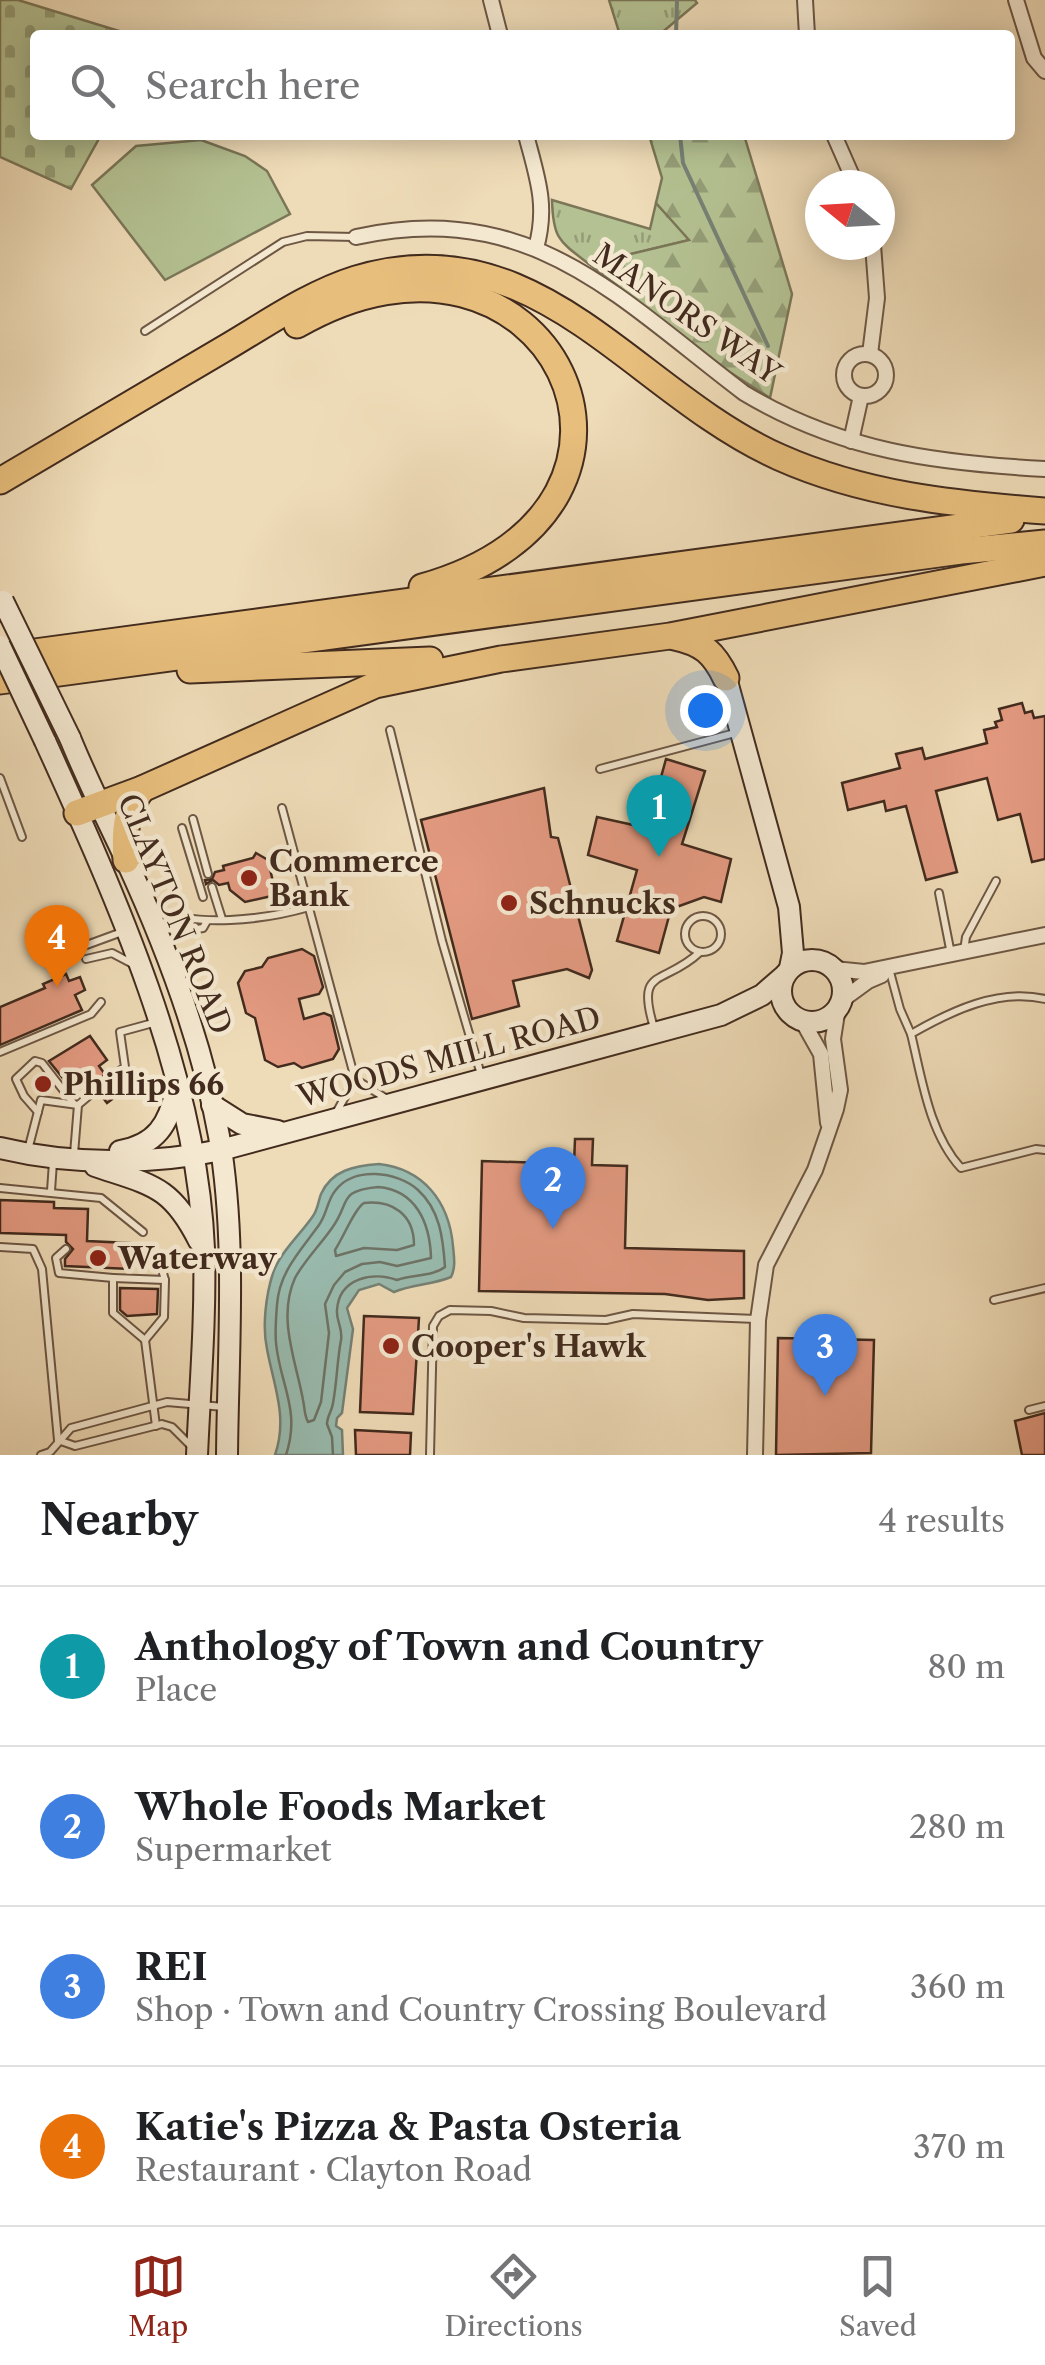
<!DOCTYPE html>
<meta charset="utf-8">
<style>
:root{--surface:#fff;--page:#f6f6f6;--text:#202124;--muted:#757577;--line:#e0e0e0;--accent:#8f2418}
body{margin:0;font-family:"Libre Caslon Text",serif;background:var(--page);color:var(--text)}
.compass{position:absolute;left:805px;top:170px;width:90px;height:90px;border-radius:50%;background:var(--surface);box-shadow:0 5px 25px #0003;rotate:288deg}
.you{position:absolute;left:705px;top:710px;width:35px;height:35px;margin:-25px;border:8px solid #fff;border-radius:50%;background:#1a73e8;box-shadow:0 0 0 15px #1a73e833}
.badge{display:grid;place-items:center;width:65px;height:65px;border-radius:50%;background:var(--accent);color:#fff;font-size:32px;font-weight:700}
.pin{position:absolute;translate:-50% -82px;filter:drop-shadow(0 2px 5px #0008)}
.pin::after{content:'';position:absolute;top:52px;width:35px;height:30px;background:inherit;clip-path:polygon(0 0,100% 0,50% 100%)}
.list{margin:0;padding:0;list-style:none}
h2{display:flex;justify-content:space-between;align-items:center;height:130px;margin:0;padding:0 40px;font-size:42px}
h2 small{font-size:32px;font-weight:400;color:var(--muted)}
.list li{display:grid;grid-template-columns:65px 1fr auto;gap:30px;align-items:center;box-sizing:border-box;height:160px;padding:0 40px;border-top:2px solid var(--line)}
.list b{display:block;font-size:38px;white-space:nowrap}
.list p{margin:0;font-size:32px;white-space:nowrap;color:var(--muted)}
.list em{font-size:32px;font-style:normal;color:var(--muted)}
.icon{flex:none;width:55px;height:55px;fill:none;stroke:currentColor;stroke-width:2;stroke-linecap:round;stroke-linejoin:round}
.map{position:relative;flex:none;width:1045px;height:1455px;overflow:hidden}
.search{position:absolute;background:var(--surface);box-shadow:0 5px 25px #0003;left:30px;right:30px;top:30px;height:110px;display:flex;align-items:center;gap:25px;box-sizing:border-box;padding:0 35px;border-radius:10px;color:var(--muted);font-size:38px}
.sheet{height:770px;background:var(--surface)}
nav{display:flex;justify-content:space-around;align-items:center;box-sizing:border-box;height:140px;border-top:2px solid var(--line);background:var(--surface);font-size:28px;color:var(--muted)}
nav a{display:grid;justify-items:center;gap:5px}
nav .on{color:var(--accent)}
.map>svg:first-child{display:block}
.grass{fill:url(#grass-tufts);stroke:#7b7658;stroke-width:2.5}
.forest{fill:url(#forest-firs);stroke:#7b7658;stroke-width:2.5}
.cemetery{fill:url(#cemetery-stones);stroke:#7b7658;stroke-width:2.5}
.park{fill:#b4c192;stroke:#7b7658;stroke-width:2.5}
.water{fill:#99bbaf;stroke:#768175;stroke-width:2.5}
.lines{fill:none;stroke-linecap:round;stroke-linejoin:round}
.shore{stroke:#6e7366;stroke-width:2.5}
.stream{stroke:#768175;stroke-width:4}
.building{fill:#e39a81;stroke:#422b1e;stroke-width:2.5}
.lane-casing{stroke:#6d5744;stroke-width:10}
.street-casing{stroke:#6d5744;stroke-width:18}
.secondary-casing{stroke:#422b1e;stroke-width:24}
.highway-casing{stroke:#422b1e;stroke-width:29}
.lane{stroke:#f4e8d0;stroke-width:6}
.street{stroke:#f4e8d0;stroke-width:14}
.secondary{stroke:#f4e8d0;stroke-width:20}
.highway{stroke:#e7be7c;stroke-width:25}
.secondary-bridge-casing{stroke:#422b1e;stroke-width:24;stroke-linecap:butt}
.secondary-bridge{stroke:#f4e8d0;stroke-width:20}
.poi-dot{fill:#8f2418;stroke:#f4e8d0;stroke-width:4}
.labels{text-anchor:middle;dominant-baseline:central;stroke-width:9;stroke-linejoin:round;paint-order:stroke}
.street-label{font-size:30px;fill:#422b1e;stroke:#f4e8d0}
.poi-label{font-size:30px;font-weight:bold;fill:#422b1e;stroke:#f4e8d0;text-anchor:start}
</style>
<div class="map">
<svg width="1045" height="1455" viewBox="0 0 1045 1455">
<defs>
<pattern id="grass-tufts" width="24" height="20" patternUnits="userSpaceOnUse" patternTransform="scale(2.5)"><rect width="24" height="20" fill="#b4c192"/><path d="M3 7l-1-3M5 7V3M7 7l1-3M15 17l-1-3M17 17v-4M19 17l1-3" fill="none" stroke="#949d77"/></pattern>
<pattern id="forest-firs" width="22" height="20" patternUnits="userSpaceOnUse" patternTransform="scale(2.5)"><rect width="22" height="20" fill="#b4c192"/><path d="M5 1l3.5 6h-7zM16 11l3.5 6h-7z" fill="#949d77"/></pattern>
<pattern id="cemetery-stones" width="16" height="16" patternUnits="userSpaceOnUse" patternTransform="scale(2.5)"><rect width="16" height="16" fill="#b4c192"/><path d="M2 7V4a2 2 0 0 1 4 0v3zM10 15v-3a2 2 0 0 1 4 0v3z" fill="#949d77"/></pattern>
</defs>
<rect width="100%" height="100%" fill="#eedbb7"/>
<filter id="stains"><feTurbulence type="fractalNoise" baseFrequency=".002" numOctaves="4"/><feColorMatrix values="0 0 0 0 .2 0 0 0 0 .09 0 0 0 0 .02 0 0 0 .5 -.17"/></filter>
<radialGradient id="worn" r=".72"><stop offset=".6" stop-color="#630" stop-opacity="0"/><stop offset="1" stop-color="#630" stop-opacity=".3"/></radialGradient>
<g class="grass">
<path d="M609 0H695L697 3 659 35H620Z"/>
<path d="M552 200 650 229 656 203 690 240 589 264C559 241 553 239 552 200Z"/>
</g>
<path class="forest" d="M649 135H744L792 294 770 398 728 371 589 264 689 240 656 203 662 178Z"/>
<path class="cemetery" d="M0 0H18L132 35H35V135H101L71 189 0 157Z"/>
<path class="park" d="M201 140 245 156 267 171 290 214 165 280 92 185 136 146Z"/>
<path class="water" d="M379 1164C423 1169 449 1201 453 1246 454 1257 456 1267 451 1277 432 1285 413 1284 394 1292L379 1284 359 1290 347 1308 353 1329 342 1413 337 1418 336 1426 342 1430 343 1455H275C288 1417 274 1387 267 1349 262 1326 266 1295 273 1273 280 1252 301 1234 313 1216 318 1209 318 1202 321 1194 332 1170 354 1166 379 1164Z"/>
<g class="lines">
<g class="shore">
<path d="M378 1187C416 1190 430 1223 431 1258L397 1266 380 1262 362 1264 345 1272 334 1285 325 1304 329 1333 321 1402 314 1420 308 1422C304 1414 305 1409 303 1400 296 1361 277 1318 295 1278 304 1261 321 1244 332 1228 351 1202 337 1191 378 1187Z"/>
<path d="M364 1203C392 1200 414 1214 414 1245L397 1250 364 1248 336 1256 335 1250C343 1238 355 1208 364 1203Z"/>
<path d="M286 1455C301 1410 280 1385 276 1343 275 1331 276 1317 277 1305 279 1272 301 1250 319 1225 327 1214 327 1201 335 1191 353 1166 397 1171 418 1190 440 1210 443 1238 445 1267 432 1277 412 1274 397 1280 373 1271 339 1278 337 1310 336 1321 343 1328 341 1340 337 1361 337 1382 333 1403 332 1411 327 1416 327 1424L332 1437 333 1455"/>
</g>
<g class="stream">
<path d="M676 35 677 0"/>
<path d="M680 135 683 163 768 346"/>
</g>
</g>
<g class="building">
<path d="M1022 703 1025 713 1032 711 1034 718 1045 716V859L1032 862 1020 814 998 820 987 778 936 791 957 872 926 880 906 806 886 811 884 801 848 810 842 783 900 768 896 754 922 748 925 759 987 743 984 730 997 727 995 722 1002 720 999 709Z"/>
<path d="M666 759 705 771 682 844 731 859 721 902 704 897 671 909 659 953 617 941 637 870 588 855 597 817 647 828Z"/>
<path d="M544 788 551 837 558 838 592 970 589 978 567 969 513 981 519 1006 472 1019 421 820Z"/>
<path d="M256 853 268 860 276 895 245 902 230 890 228 883 219 885 213 880 206 884 205 880 212 879 215 872 224 870 223 866 253 858Z"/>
<path d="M302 949 314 956 323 987 319 994 299 999 304 1019 324 1013 331 1016 339 1049 333 1059 302 1068 294 1063 278 1067 265 1060 255 1018 246 1013 238 983 245 971 262 967 268 958Z"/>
<path d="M66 974 69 981 80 977 85 990 75 995 82 1010 0 1045V1007L45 988 43 984Z"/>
<path d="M90 1036 107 1060 99 1066 104 1073 102 1082 112 1085 119 1094 107 1103 101 1095 104 1089 102 1084 93 1083 87 1074 70 1087 49 1061Z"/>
<path d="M575 1139H593L592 1165 627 1166 625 1248 744 1251V1298L708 1300 665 1294 479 1291 482 1161 574 1164Z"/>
<path d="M0 1200 54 1202V1208L88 1209 87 1241 129 1243 123 1250 130 1257V1269L65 1266V1259L73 1249 66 1242V1235L0 1233Z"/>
<path d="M120 1288 158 1289 157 1314 127 1316 120 1310Z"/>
<path d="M364 1316 419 1318 413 1414 360 1412Z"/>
<path d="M778 1338 874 1340 871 1453 776 1455Z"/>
<path d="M1045 1413V1455H1022L1015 1421Z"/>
<path d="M355 1430 411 1433 410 1455H356Z"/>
</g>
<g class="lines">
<g class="lane-casing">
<g id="lane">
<path d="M145 331 283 242 307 236 355 237"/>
<path d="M390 730 442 941 482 1078"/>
<path d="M600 769 735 733"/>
<path d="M0 778 22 837"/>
<path d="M282 808 355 1079 387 1099"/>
<path d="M193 819 208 874"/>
<path d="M182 828 203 897"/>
<path d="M212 887 222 919"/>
<path d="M939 893 951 954"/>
<path d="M154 909C196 928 264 920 309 907"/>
<circle cx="703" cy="934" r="18"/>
<path d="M166 943 186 931 203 928 207 921"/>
<path d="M81 947 122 932"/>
<path d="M964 951 966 937 996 881"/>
<path d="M86 959 112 953 131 963"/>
<path d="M890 972 900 1009 911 1034"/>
<path d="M1045 999C999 988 951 1011 911 1034 922 1079 929 1133 961 1168L1036 1149 1045 1150"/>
<path d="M655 1031C634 965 663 987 700 952"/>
<path d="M0 1052 91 1014 101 1002"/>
<path d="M108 1079 125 1067 120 1032 153 1023"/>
<path d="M38 1112 24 1096 16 1079 35 1061 42 1063 74 1104"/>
<path d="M336 1113 355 1079"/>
<path d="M28 1150 41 1100 78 1105"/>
<path d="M74 1154 78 1105 97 1089"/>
<path d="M0 1188 101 1198 143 1232"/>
<path d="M51 1191 53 1162"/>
<path d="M0 1247 33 1249 42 1269 58 1440"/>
<path d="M66 1249 56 1258 59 1273 113 1278V1313L145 1340 156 1426"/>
<path d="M130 1250 151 1253 160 1263 165 1280 164 1317 145 1340"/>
<path d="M113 1278 165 1280"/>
<path d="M994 1300 1045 1288"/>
<path d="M1029 1410 1045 1406"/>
<path d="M58 1440 75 1446 162 1424 172 1427 190 1445"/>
<path d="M41 1455 50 1452 71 1428 167 1402 224 1407"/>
<path d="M430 1455 433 1326 439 1316 450 1310 491 1311 524 1318 606 1320 633 1314 756 1319"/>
</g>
</g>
<g class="street-casing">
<g id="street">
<path d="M491 0 500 35"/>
<path d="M805 0 807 35"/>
<path d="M1016 0 1034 58 1045 71"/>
<path d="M526 135C537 177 548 205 536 248"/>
<path d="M834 135 856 185"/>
<path d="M356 237C531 199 616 296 744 393 841 451 935 463 1045 469"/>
<circle cx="865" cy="375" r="21"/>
<path d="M870 354 877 298 873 245"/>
<path d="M851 441 861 396"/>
<path d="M834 969 864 972 1045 935"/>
<path d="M842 1000 868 981 882 975"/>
<path d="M803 1022 821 1054 828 1123"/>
<path d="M755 1455 758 1320 766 1265 815 1170 836 1109 840 1090 833 1039 838 1007"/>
</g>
</g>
<g class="secondary-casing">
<g id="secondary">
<path d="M726 678 789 907 793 953 790 968"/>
<path d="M70 738C87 780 108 821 127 862 167 949 202 1041 219 1136 237 1241 228 1349 227 1455"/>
<path d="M45 741C116 897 197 1076 204 1249 206 1317 200 1387 197 1455"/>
<circle cx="812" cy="991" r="31"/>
<path d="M212 1105 242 1124 278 1131"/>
<path d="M0 1148C70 1165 151 1165 221 1150L721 1015 762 995 785 975"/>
<path d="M120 1151C156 1145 169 1124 176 1090"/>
<path d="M95 1166C151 1185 171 1185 199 1241"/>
</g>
</g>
<g class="highway-casing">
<g id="highway">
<path d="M297 325C547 181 707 507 422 587"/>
<path d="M0 481C74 437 148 393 222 350 265 325 308 294 356 279 538 224 632 391 779 457 864 495 953 504 1045 511"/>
<path d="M675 637C703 643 714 653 726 678"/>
<path d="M5 656 1011 520"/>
<path d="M190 670 430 660"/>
<path d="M0 681 961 551 1045 543"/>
<path d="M77 813 142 789 375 685 501 659 670 636 1045 563"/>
<path d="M126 860C124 831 125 812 142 789"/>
</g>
</g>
<use href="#lane" class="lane"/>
<use href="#street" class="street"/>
<use href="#secondary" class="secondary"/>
<use href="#highway" class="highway"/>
<g class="secondary-bridge-casing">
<g id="secondary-bridge">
<path d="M3 601 70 738"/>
<path d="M0 646 45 741"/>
</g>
</g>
<use href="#secondary-bridge" class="secondary-bridge"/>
</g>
<g class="poi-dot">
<circle cx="249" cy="878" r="10"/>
<circle cx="509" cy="903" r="10"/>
<circle cx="43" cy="1084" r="10"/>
<circle cx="98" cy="1258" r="10"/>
<circle cx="391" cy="1346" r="10"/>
</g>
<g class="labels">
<g class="street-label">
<text transform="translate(687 314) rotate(35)">MANORS WAY</text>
<text transform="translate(175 914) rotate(68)">CLAYTON ROAD</text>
<text transform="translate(449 1057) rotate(-15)">WOODS MILL ROAD</text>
</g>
<g class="poi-label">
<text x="269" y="861">Commerce<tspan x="269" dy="34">Bank</tspan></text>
<text x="529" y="903">Schnucks</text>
<text x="63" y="1084">Phillips 66</text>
<text x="118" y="1258">Waterway</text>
<text x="411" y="1346">Cooper's Hawk</text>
</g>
</g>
<rect width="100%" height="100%" filter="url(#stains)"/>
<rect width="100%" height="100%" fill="url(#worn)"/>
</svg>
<svg class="compass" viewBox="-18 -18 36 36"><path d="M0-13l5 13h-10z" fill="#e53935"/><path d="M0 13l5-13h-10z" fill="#757577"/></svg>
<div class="you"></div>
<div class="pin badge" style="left:659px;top:857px;background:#0f9aa8">1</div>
<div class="pin badge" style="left:553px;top:1229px;background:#3f7fe0">2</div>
<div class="pin badge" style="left:825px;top:1396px;background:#3f7fe0">3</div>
<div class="pin badge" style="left:57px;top:987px;background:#e8710a">4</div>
<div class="search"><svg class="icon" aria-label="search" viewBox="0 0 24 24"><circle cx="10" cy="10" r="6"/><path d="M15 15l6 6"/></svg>Search here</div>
</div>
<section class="sheet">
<h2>Nearby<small>4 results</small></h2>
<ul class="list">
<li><span class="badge" style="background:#0f9aa8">1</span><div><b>Anthology of Town and Country</b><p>Place</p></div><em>80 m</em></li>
<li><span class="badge" style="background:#3f7fe0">2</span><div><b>Whole Foods Market</b><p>Supermarket</p></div><em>280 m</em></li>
<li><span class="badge" style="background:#3f7fe0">3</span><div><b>REI</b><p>Shop · Town and Country Crossing Boulevard</p></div><em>360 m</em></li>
<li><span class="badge" style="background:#e8710a">4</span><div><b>Katie's Pizza &amp; Pasta Osteria</b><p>Restaurant · Clayton Road</p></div><em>370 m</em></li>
</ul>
</section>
<nav>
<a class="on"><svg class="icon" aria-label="map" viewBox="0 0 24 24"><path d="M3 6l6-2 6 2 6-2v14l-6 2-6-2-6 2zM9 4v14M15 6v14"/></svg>Map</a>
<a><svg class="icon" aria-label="directions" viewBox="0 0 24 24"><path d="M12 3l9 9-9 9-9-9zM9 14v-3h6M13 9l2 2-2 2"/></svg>Directions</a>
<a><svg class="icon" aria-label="saved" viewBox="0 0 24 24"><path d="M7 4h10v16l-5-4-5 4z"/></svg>Saved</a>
</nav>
